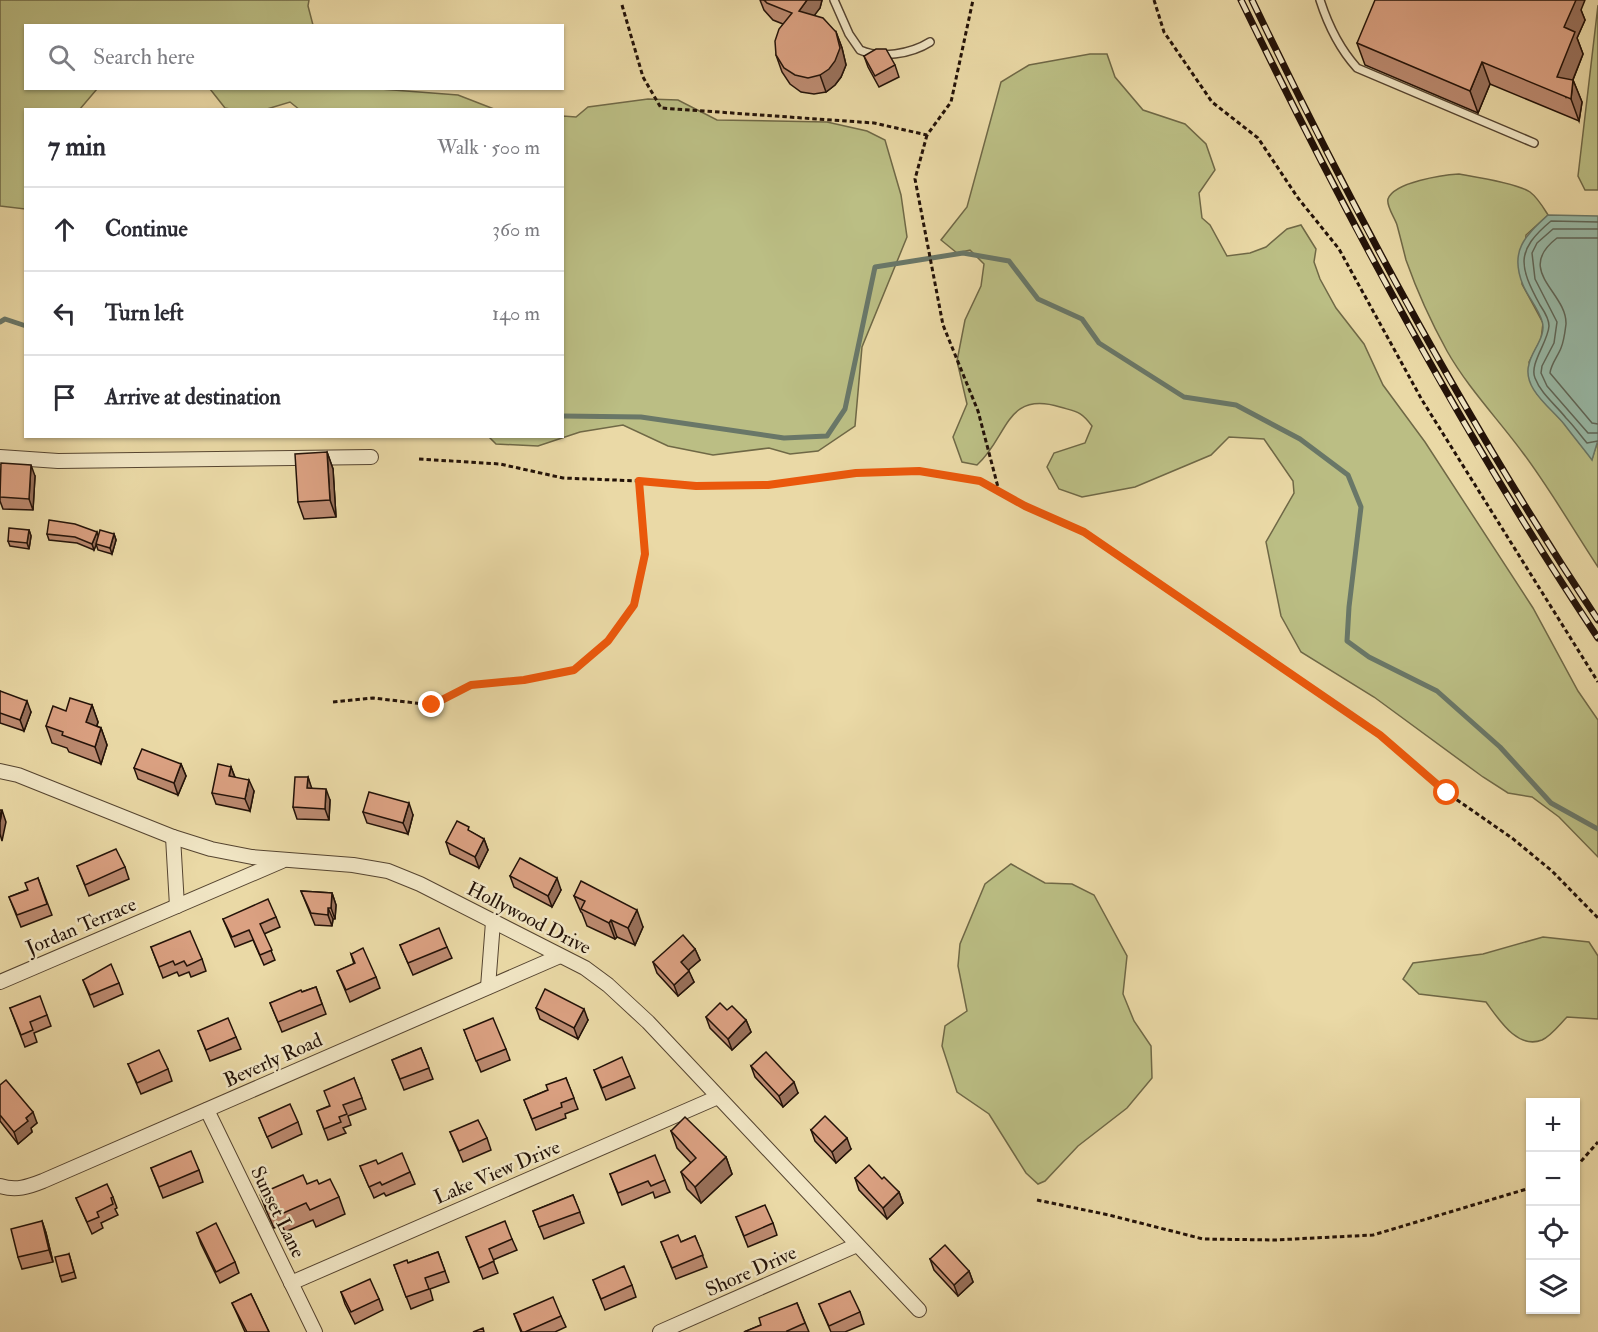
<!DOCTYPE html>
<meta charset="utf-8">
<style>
:root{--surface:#fff;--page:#f2f2f3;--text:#2b2b33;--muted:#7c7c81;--line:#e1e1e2}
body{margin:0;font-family:"IM FELL Double Pica",serif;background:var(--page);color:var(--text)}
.controls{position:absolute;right:18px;bottom:18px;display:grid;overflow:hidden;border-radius:0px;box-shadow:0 2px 4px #0004}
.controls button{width:54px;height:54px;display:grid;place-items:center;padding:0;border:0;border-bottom:2px solid var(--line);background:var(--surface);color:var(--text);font:30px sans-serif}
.stop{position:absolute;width:18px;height:18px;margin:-14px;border:4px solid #ea580c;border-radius:50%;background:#fff}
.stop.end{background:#ea580c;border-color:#fff;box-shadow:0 2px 6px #0008}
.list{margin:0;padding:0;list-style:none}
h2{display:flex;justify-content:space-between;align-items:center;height:78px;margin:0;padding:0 24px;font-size:26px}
h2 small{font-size:20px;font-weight:400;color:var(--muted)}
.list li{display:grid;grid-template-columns:39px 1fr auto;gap:18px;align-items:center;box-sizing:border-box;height:84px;padding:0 24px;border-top:2px solid var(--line)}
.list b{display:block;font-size:22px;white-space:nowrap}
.list em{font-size:20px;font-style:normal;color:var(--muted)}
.icon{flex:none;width:33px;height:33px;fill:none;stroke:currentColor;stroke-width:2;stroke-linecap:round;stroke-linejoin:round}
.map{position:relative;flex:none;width:1598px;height:1332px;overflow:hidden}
.search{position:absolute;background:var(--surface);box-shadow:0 2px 4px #0004;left:24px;top:24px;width:540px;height:66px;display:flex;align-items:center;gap:15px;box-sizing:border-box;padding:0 21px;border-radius:0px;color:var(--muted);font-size:22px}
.panel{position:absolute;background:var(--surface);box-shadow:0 2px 4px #0004;left:24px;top:108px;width:540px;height:330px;border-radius:0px}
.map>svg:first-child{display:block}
.green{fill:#bbbe84;stroke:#6f6846;stroke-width:1.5}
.water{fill:#98baa8;stroke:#697768;stroke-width:1.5}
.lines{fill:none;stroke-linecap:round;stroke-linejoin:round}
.shore{stroke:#5e6658;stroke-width:1.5}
.stream{stroke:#697768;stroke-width:5}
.service-casing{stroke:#554430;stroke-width:10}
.minor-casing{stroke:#554430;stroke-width:16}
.path{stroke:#231208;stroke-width:3;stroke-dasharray:4.5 3;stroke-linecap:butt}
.service{stroke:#f1e6c5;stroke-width:7}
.minor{stroke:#f1e6c5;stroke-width:14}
.rail-casing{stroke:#231208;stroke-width:7}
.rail{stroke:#f1e6c5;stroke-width:4.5;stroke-dasharray:14;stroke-linecap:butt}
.wall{fill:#bc8a70;stroke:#231208;stroke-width:1.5}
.shaded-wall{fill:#99715b;stroke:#231208;stroke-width:1.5}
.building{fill:#dba182;stroke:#231208;stroke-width:1.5}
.route{stroke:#ea580c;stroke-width:8}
.labels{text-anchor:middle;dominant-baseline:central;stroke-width:5;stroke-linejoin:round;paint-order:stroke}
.street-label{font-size:20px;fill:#231208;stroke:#f1e6c5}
</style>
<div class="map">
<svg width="1598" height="1332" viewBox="0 0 1598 1332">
<rect width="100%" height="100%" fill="#ead9a6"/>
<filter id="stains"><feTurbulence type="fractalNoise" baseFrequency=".00333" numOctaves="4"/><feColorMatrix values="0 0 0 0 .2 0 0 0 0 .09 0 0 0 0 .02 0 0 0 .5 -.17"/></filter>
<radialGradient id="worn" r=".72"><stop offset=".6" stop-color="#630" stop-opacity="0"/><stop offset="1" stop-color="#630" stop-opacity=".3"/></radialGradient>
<g class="green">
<path d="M0 0H309L308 6 313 25 26 26V88L97 89 80 109 26 110 25 209 0 206Z"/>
<path d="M1598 5V190H1585L1578 176Z"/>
<path d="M1090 54H1107L1115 77 1143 110 1185 124 1206 144 1215 170 1199 193 1202 218 1210 225 1227 256 1250 253 1266 247 1287 229 1301 225 1316 249 1314 262 1320 279 1336 308 1364 344 1383 385 1425 442 1533 608 1578 691 1598 720V857L1559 817 1532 797 1508 793 1483 777 1374 697 1301 652 1281 616 1266 542 1294 493 1293 481 1264 439 1229 437 1211 455 1135 487 1082 497 1059 489 1047 467 1054 453 1085 443 1092 426C1081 411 1077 412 1060 407 1005 390 1008 438 977 465L962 462 953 437 967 404 957 361 965 320 981 286 984 264 970 250 957 253 941 240 967 207 1001 82 1029 65Z"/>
<path d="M367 88 458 95 494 109 300 110 290 102 267 109H230L225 108 210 89Z"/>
<path d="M648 99 678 100 717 120 827 122 867 131 885 140 901 195 907 237 862 347 855 426 818 451 790 454 769 448 713 455 668 446 623 425 580 432 538 446 496 444 489 437 562 436 563 116 576 117 588 107Z"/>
<path d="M1459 174C1476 177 1517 183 1530 192 1538 198 1543 207 1548 215L1526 235 1522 284 1543 323 1541 339 1529 362 1537 394 1563 422 1592 459 1598 440V567C1573 529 1550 489 1523 453 1498 419 1468 388 1447 351 1431 322 1417 291 1406 260 1403 248 1400 236 1397 225 1395 218 1386 206 1388 199 1394 182 1443 175 1459 174Z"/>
<path d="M1011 864 1045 883 1072 884 1094 895 1127 956 1123 994 1134 1021 1151 1046 1152 1078 1127 1108 1078 1146 1045 1181 1038 1184 1026 1173 989 1114 957 1092 942 1046 945 1026 967 1011 958 966 960 944 985 884Z"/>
<path d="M1543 937 1589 942 1598 956V1019L1567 1017C1560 1024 1551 1036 1542 1040 1517 1050 1498 1018 1486 1002L1419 994 1403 979 1413 963 1483 954Z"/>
</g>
<path class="water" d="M1548 215 1598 216V440L1592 460C1583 448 1573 436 1564 424 1550 407 1522 388 1529 364 1532 350 1547 336 1542 321 1538 308 1528 297 1523 285 1509 251 1525 236 1548 215Z"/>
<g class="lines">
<g class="shore">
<path d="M1598 222 1551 221C1515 251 1519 266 1540 305 1544 311 1549 318 1549 326 1548 342 1529 364 1535 378 1541 394 1556 405 1566 418 1574 426 1580 435 1587 443L1598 441"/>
<path d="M1598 229H1553L1537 243 1532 253 1535 279 1557 322 1554 343 1542 366 1541 373 1547 386 1588 433H1598"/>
<path d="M1598 238H1557C1514 271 1567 292 1566 324 1565 332 1564 341 1561 348 1558 356 1551 364 1550 373L1592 423 1598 424"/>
</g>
<g class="stream">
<path d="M0 322 5 319 26 326"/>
<path d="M562 416 641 417 784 438 827 436 845 409 875 267 963 253 1009 261 1038 299 1082 319 1099 343 1184 397 1236 405 1300 439 1348 475 1361 507 1349 607 1347 641 1369 657 1437 691 1500 747 1551 803 1598 829"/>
</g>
<g class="service-casing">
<g id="service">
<path d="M834 0 849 34 860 50C880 59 911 54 930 42"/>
<path d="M1320 0C1328 25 1339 48 1357 68L1534 143"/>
</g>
</g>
<g class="minor-casing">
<g id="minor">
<path d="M0 457 58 461 371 457"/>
<path d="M0 771 18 775 173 837 211 849 252 857 353 865 388 871 420 884 585 968 608 985 648 1022 919 1310"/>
<path d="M173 837 177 906"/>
<path d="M0 982 282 861"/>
<path d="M488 987 493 922"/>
<path d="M207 1110 315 1332"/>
<path d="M0 1186C16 1191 28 1187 43 1181L560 956"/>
<path d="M291 1283 718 1097"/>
<path d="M660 1332 857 1245"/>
</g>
</g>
<g class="path">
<path d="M1154 0 1164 32 1212 102 1258 138 1298 198 1339 249 1422 400 1598 682"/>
<path d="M622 5 643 77 661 108 874 123 927 135 951 102 973 0"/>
<path d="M927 135 915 179 943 325 978 411 999 491"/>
<path d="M419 459 500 464 563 478 639 481 696 486 768 485 856 473 919 471 980 481 1025 506 1084 532 1380 735 1447 793 1512 838 1552 871 1598 918"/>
<path d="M333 702 373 698 432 705 470 685 523 680 574 670 608 641 634 605 645 554 639 481"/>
<path d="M1576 1167 1598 1142"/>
<path d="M1037 1200 1109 1215 1203 1239 1275 1240 1373 1235 1530 1188"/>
</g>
<use href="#service" class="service"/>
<use href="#minor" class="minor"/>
<g class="rail-casing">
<g id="rail">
<path d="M1241 0C1347 219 1463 435 1598 638"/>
<path d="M1252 0C1354 213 1467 423 1598 620"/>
</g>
</g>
<use href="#rail" class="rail"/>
</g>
<g class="wall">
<path d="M760 0H822L820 8 814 15 836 32 842 48 846 65 841 77 835 85 826 92 814 94 801 92 790 84 782 72 776 55 783 24 773 20 764 10Z"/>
<path d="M1581 10 1585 20 1577 38 1583 54 1573 80 1582 102 1579 121 1490 84 1478 113 1365 65 1357 43Z"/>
<path d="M864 56 895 65 899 77 879 87 868 67Z"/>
<path d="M327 452 333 469 336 517 304 519 298 502Z"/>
<path d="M35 476 33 510 3 509 0 501V477Z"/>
<path d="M29 530 31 536 29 549 10 546 8 541Z"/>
<path d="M47 534 98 537 114 534 116 540 112 554 98 550 96 544 94 550 77 543 49 540Z"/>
<path d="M0 691 31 712 24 731 0 723Z"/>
<path d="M92 705 98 722 97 726 101 728 107 745 101 764 69 752 67 748 52 743 46 726 66 711Z"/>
<path d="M181 764 186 776 178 795 138 779 134 768Z"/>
<path d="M231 767 235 777 254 791 250 811 216 804 212 793Z"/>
<path d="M308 777 311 788 330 800 329 820 297 819 293 807Z"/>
<path d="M363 812 413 815 408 834 367 823Z"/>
<path d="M471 832 484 839 488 850 479 868 450 854 446 842Z"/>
<path d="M77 866 125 867 129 879 89 896Z"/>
<path d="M510 876 561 890 552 907 514 887Z"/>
<path d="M38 878 52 915 21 927 9 897 27 890Z"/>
<path d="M301 891 332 893 336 905 335 919H333L332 926 315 925Z"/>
<path d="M574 896 643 927 635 945 617 937 615 939 587 926 582 913 581 912Z"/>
<path d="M276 917 280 927 264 934 275 960 264 965 253 940 235 947 223 919Z"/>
<path d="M400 945 447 947 452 958 413 975Z"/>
<path d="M151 947 202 959 206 971 191 977 189 972 179 976 177 972 163 978Z"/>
<path d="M695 949 700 960 688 970 694 982 678 996 657 973 653 962Z"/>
<path d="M351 954 376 977 380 988 350 1002 337 971 354 964Z"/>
<path d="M83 980 119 983 123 994 94 1007Z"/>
<path d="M316 987 326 1014 282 1032 270 1003Z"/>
<path d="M10 1008 47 1015 51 1026 34 1033 37 1042 25 1047Z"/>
<path d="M536 1008 588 1020 578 1039 540 1019Z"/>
<path d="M727 1010 746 1020 751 1032 732 1050 710 1028 706 1017Z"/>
<path d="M464 1030 506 1049 510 1060 481 1072Z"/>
<path d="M198 1031 236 1037 241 1049 210 1061Z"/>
<path d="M421 1048 433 1079 404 1090 392 1060Z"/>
<path d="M128 1064 168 1069 172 1081 141 1094Z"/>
<path d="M751 1066 798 1093 783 1107 755 1077Z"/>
<path d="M594 1070 630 1076 635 1088 606 1100Z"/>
<path d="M354 1078 366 1109 348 1116 351 1125 343 1128 346 1133 328 1140 317 1111 329 1106Z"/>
<path d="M566 1078 578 1109 565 1114 566 1118 536 1130 524 1100 548 1090Z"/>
<path d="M0 1085 37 1123 31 1128 32 1132 18 1144 0 1121Z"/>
<path d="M259 1118 298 1122 302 1134 272 1148Z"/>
<path d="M811 1130 851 1149 836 1163 815 1141Z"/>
<path d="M671 1131 726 1157 732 1174 701 1203 687 1189 681 1172 691 1163 677 1148Z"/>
<path d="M450 1132 487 1138 491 1150 463 1162Z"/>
<path d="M378 1164 410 1172 415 1184 386 1196 384 1193 374 1198 360 1166Z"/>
<path d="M151 1168 199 1170 203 1182 163 1198Z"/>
<path d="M610 1174 665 1180 670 1192 655 1198 653 1192 622 1205Z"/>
<path d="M855 1178 882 1179 899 1192 903 1203 887 1219 859 1190Z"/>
<path d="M307 1184H319L339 1197 345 1214 316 1227 313 1220 285 1232 282 1225 274 1228 266 1210 260 1194Z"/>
<path d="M573 1195 584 1223 544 1239 533 1211Z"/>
<path d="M113 1197 117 1208 115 1209 118 1215 101 1223 103 1228 92 1234 76 1198Z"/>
<path d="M736 1217 773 1223 777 1235 748 1247Z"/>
<path d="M42 1221 46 1233 53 1262 22 1269 18 1257Z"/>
<path d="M197 1233 235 1262 239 1273 220 1283 201 1244Z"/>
<path d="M695 1236 707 1267 676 1279 661 1242H681Z"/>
<path d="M466 1237 512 1239 517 1250 493 1260 498 1273 483 1279Z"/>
<path d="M438 1252 449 1282 430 1289 433 1300 411 1309 394 1265 408 1263Z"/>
<path d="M69 1254 76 1278 62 1282 60 1276Z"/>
<path d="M930 1259 969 1271 973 1282 958 1296 934 1270Z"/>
<path d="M593 1280 632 1285 636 1297 605 1310Z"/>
<path d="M341 1292 379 1299 383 1310 355 1324 345 1304Z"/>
<path d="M251 1294 269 1332H245L237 1314 232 1303Z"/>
<path d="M797 1303 809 1332H744L761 1325Z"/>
<path d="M819 1304 860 1312 864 1324 845 1332H831Z"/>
<path d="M514 1314 561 1316 566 1327 555 1332H521Z"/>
</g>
<g class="shaded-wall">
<path d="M807 0H822L820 8 805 28 799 11Z"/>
<path d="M1572 0H1585L1581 10 1585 20 1577 38 1583 54 1566 97 1557 77 1564 27Z"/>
<path d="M836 32 842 48 846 65 841 77 835 85 826 92 820 75Z"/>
<path d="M1482 62 1490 84 1478 113 1470 91Z"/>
<path d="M1573 80 1582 102 1579 121 1571 99Z"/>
<path d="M327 452 333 469 336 517 330 500Z"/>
<path d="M31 465 35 476 33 510 29 499Z"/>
<path d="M29 530 31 536 29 549 27 543Z"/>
<path d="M97 532 99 538 94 550 92 544Z"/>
<path d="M114 534 116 540 112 554 110 548Z"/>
<path d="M27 701 31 712 24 731 20 720Z"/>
<path d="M92 705 98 722 92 739 86 722Z"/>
<path d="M101 728 107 745 101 764 95 747Z"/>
<path d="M181 764 186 776 178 795 174 783Z"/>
<path d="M231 767 235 778 229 776Z"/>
<path d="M308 777 312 789 307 788Z"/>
<path d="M249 780 254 791 250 811 245 799Z"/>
<path d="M326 789 330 800 329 820 325 809Z"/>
<path d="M409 803 413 815 408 834 403 823Z"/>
<path d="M2 810 6 822 2 841 0 834V822Z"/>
<path d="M484 839 488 850 479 868 475 857Z"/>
<path d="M557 878 561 890 552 907 548 896Z"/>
<path d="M332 893 336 905 335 919 331 908Z"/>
<path d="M328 908 333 919 332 926 328 915Z"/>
<path d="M637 910 643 927 635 945 628 928Z"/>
<path d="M611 920 617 937 615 939 609 923Z"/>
<path d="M695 949 700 960 685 973 681 962Z"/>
<path d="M689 971 694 982 678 996 674 985Z"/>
<path d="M584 1009 588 1020 578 1039 574 1028Z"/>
<path d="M746 1020 751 1032 732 1050 728 1039Z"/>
<path d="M794 1082 798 1093 783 1107 779 1096Z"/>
<path d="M33 1112 37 1123 31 1128 32 1132 18 1144 14 1132 26 1118Z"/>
<path d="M847 1138 851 1149 836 1163 832 1152Z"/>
<path d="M726 1157 732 1174 701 1203 695 1187Z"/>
<path d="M899 1192 903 1203 887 1219 883 1208Z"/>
<path d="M42 1221 46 1233 53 1262 49 1250Z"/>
<path d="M969 1271 973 1282 958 1296 954 1285Z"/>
</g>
<g class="building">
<path d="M764 0H807L799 11 823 18 836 32 840 48 835 61 829 69 820 75 808 78 795 75 784 68 776 55 775 41 779 29 792 13 767 3Z"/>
<path d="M1375 0H1576L1564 27 1575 32 1557 77 1573 80 1571 99 1482 62 1470 91 1357 43Z"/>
<path d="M876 49H886L895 65 875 76 864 56Z"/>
<path d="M327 452 330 500 298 502 295 454Z"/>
<path d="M1 463 31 465 29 499 0 497Z"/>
<path d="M49 520 75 524 97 532 92 544 75 537 47 534Z"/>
<path d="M9 528 29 530 27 543 8 541Z"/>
<path d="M100 530 114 534 110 548 96 544Z"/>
<path d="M0 691 27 701 20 720 0 713Z"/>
<path d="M70 698 92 705 86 722 101 728 95 747 62 735 63 732 46 726 53 706 66 711Z"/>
<path d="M142 749 181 764 174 783 134 768Z"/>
<path d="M218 764 231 767 229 776 249 780 245 799 212 793Z"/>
<path d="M295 777H308L307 788 326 789 325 809 293 807Z"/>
<path d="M369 792 409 803 403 823 363 812Z"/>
<path d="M0 810H2L0 822Z"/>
<path d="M457 821 469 827 468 830 484 839 475 857 446 842Z"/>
<path d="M116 849 125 867 85 885 77 866Z"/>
<path d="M520 858 557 878 548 896 510 876Z"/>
<path d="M38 878 47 904 17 915 9 897 28 890 25 883Z"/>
<path d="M581 881 637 910 628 928 611 920 609 923 581 909 585 901 574 896Z"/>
<path d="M301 891 332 893 331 908H328V915L311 913Z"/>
<path d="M268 899 276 917 260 924 272 950 260 955 249 930 232 937 223 919Z"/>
<path d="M439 928 447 947 408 963 400 945Z"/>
<path d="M190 931 202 959 187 966 184 961 175 965 173 961 159 967 151 947Z"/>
<path d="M683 935 695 949 681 962 689 971 674 985 653 962Z"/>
<path d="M363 948 376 977 346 990 337 971 355 963 351 954Z"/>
<path d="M111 964 119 983 90 995 83 980Z"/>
<path d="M316 987 322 1004 278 1022 270 1003 301 990 302 992Z"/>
<path d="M545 989 584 1009 574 1028 536 1008Z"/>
<path d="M40 996 47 1015 30 1022 33 1030 21 1035 10 1008Z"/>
<path d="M720 1003 727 1010 732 1006 746 1020 728 1039 706 1017Z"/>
<path d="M228 1018 236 1037 206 1050 198 1031Z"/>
<path d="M493 1018 506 1049 476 1061 464 1030Z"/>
<path d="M421 1048 429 1068 400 1079 392 1060Z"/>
<path d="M159 1050 168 1069 137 1083 128 1064Z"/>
<path d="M766 1052 794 1082 779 1096 751 1066Z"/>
<path d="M622 1057 630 1076 602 1088 594 1070Z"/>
<path d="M354 1078 362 1098 343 1105 347 1114 339 1117 341 1122 324 1129 317 1111 330 1106 324 1091Z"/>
<path d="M566 1078 574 1098 561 1103 562 1107 532 1119 524 1100 548 1090 546 1085Z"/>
<path d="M6 1080 33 1112 26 1118 28 1121 14 1132 0 1115V1085Z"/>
<path d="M290 1104 298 1122 267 1137 259 1118Z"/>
<path d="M825 1116 847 1138 832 1152 811 1130Z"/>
<path d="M685 1117 726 1157 695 1187 681 1172 696 1158 671 1131Z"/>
<path d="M478 1120 487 1138 459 1151 450 1132Z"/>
<path d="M191 1151 199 1170 159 1187 151 1168Z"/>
<path d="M402 1153 410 1172 382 1185 380 1182 369 1187 360 1166 376 1160 378 1164Z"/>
<path d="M655 1155 665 1180 651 1186 648 1181 618 1193 610 1174Z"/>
<path d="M869 1165 882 1179 884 1177 899 1192 883 1208 855 1178Z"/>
<path d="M303 1175 307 1184 317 1180 319 1184 330 1179 339 1197 310 1210 306 1203 279 1215 276 1208 268 1211 260 1194Z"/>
<path d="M107 1184 113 1197 111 1198 113 1204 97 1212 99 1217 87 1222 76 1198Z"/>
<path d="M573 1195 580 1212 539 1227 533 1211Z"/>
<path d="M765 1205 773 1223 744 1236 736 1217Z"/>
<path d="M42 1221 49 1250 18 1257 11 1229Z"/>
<path d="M505 1221 512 1239 489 1249 494 1261 479 1268 466 1237Z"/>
<path d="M216 1223 235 1262 216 1272 197 1233Z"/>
<path d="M678 1235 681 1242 695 1236 703 1255 672 1268 661 1242Z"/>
<path d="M945 1245 969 1271 954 1285 930 1259Z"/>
<path d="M438 1252 445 1271 425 1278 429 1289 406 1297 394 1265 407 1260 408 1263Z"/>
<path d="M69 1254 74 1272 60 1276 55 1257Z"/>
<path d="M624 1266 632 1285 601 1299 593 1280Z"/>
<path d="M370 1279 379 1299 351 1312 341 1292Z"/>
<path d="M850 1291 860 1312 829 1326 819 1304Z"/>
<path d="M251 1294 269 1332H247L232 1303Z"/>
<path d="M553 1297 561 1316 525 1332H522L514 1314Z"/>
<path d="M797 1303 805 1323 787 1331 788 1332H744L761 1325 759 1318Z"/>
<path d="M483 1328 484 1332H473Z"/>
</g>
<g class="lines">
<path class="route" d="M432 705 471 685 524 680 574 670 608 641 634 605 645 554 639 481 696 486 768 485 856 473 919 471 980 481 1025 506 1084 532 1380 735 1447 793"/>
</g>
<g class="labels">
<g class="street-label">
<text transform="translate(529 918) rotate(27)">Hollywood Drive</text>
<text transform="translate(81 926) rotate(-23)">Jordan Terrace</text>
<text transform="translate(273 1060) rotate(-24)">Beverly Road</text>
<text transform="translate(497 1172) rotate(-23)">Lake View Drive</text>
<text transform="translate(278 1212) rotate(64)">Sunset Lane</text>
<text transform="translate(751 1271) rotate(-24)">Shore Drive</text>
</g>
</g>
<rect width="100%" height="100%" filter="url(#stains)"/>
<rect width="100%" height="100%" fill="url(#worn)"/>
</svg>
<div class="controls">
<button>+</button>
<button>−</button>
<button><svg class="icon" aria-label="locate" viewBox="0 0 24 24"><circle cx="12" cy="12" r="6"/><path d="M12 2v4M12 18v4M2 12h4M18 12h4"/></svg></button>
<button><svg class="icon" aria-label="layers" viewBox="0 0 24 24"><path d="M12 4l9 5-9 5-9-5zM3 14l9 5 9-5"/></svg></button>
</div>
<div class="stop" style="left:1447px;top:793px"></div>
<div class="stop end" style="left:432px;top:705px"></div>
<div class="search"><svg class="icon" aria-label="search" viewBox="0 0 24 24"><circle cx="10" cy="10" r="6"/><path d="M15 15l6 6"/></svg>Search here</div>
<section class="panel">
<h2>7 min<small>Walk · 500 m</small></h2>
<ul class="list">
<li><svg class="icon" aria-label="ahead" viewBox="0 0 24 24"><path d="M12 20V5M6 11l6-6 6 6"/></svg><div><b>Continue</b></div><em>360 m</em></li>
<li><svg class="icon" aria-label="left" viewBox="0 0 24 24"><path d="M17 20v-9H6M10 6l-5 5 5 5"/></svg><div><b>Turn left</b></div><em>140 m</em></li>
<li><svg class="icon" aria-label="arrive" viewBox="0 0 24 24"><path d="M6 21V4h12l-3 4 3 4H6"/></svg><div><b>Arrive at destination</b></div></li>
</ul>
</section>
</div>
